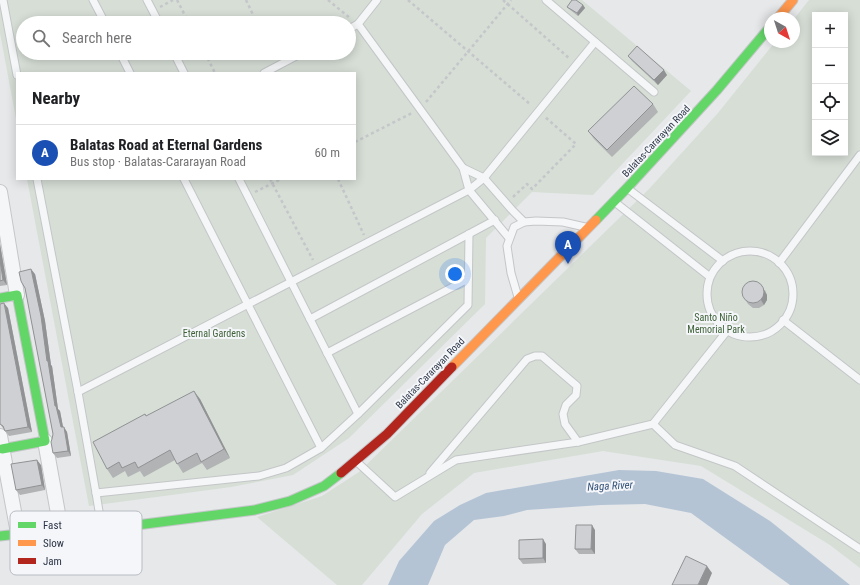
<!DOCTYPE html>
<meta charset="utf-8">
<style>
:root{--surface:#fff;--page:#f6f6f6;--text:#202124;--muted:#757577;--line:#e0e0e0;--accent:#2563eb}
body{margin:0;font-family:"Roboto Condensed",sans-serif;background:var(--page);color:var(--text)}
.controls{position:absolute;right:12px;top:12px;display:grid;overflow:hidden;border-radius:0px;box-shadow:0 2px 10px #0003}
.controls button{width:36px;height:36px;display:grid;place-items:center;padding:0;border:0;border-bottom:1px solid var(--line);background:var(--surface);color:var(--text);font:20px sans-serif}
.compass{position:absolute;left:764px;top:12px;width:36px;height:36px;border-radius:50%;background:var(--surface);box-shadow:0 2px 10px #0003;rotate:141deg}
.you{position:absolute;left:455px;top:274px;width:14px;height:14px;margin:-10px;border:3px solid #fff;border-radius:50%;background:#1a73e8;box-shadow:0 0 0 6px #1a73e833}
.badge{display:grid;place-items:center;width:26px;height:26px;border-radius:50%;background:var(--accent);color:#fff;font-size:13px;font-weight:700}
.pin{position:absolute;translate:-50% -33px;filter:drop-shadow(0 1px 2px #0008)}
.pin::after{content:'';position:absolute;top:21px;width:14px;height:12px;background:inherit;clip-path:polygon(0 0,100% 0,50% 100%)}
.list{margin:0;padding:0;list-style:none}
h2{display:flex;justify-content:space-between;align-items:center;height:52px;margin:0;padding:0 16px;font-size:17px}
h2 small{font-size:13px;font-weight:400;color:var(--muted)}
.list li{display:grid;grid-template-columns:26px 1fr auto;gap:12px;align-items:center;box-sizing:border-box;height:56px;padding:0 16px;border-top:1px solid var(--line)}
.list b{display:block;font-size:15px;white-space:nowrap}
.list p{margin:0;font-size:13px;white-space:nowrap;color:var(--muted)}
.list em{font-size:13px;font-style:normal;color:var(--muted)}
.icon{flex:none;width:22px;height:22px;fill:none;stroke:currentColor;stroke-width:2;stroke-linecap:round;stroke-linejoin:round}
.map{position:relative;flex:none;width:860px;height:585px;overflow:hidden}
.search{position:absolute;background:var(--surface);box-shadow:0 2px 10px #0003;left:16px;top:16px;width:340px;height:44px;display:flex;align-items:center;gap:10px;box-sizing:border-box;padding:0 14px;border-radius:22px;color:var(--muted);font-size:15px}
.panel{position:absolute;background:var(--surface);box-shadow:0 2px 10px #0003;left:16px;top:72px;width:340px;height:108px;border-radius:0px}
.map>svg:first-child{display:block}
.green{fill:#d6ded6;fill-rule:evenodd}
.water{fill:#b4c4d5}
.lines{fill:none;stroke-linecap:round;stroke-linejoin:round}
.lane-casing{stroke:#c4c6c8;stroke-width:9}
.street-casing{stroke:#c4c6c8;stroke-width:16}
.fast-casing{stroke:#c4c6c8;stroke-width:11}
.slow-casing{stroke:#c4c6c8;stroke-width:11}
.jam-casing{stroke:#c4c6c8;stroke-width:11}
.path{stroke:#c5c6ca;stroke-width:2.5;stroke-dasharray:3 3;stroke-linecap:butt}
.lane{stroke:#f5f6f7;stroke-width:7}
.street{stroke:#f5f6f7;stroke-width:14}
.fast{stroke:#63d668;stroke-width:9}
.slow{stroke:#ff974d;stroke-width:9}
.jam{stroke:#b3261e;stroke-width:9}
.wall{fill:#b1b3b5}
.shaded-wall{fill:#909294}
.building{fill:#ced0d3;stroke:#909294}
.labels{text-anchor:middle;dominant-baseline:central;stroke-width:4;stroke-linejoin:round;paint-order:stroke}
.street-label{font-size:10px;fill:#2b3445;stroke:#f4f6f9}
.park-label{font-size:10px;fill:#3f6138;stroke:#f4f6f9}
.water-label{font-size:11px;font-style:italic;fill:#34527a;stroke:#f4f6f9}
.key{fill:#f4f6f9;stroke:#b8bcc3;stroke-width:1}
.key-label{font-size:11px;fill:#2b3445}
</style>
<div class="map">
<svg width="860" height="585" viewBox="0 0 860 585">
<rect width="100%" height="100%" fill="#e6e8ea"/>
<g class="green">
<path d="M0 0H582L691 91 593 195 532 192 486 238 485 304 349 438 293 475 231 487 89 506 27 179H355V73H17V124L0 33ZM23 23H349V53H23Z"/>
<path d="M809 0H860V568L830 545 701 466 603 451 474 473 422 514 362 585H337L257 517 322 496 359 472 649 189 718 113 775 42H794V19ZM815 15H845V153H815Z"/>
</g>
<path class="water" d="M619 470 656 471 703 479 770 521 850 585H790L691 513 645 504 601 505 527 510 504 516 474 520 445 545 428 585H388L399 561 434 521 460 505 486 493Z"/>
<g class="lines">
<g class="lane-casing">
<g id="lane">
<path d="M3 0 17 75"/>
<path d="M93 0 105 23"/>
<path d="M147 0 159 23"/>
<path d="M546 0 654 92"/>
<path d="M358 24 463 168 469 190 509 238"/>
<path d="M349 29 358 24 377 0"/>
<path d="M120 53 130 73"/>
<path d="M174 53 184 73"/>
<path d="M264 73 302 53"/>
<path d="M463 168 484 178 513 211 524 222"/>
<path d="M37 179 78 392 96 493 101 523"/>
<path d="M184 179 321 448"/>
<path d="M239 179 358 414"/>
<path d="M627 188 723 261"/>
<path d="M616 203 710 277"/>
<circle cx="750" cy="294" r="43"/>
<path d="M779 263 860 155"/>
<path d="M518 297 511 273 507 246 514 227 524 222 536 221 563 222 585 227"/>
<path d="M310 319 495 220"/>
<path d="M783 320 860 380"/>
<path d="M327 353 468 279"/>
<path d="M78 392 469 190 484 178 595 42"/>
<path d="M653 424 675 445 735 466 860 549"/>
<path d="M357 462 395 497 456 460 578 442 653 424 727 331"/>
<path d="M430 473 527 359 535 356H542L577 386 576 395 566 405 563 414 565 424 578 442"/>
<path d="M96 493 259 476 286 468 321 448 358 414 468 305 469 234"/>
</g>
</g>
<g class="street-casing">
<g id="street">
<path d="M0 192 17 295"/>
<path d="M0 436 18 533"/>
<path d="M45 441 61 530"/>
</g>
</g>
<g class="fast-casing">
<g id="fast">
<path d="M596 220 627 188 717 90 770 27"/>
<path d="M0 298 17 295 45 441 2 449"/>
<path d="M0 536 101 525H137L255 510 290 501 324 486 341 473"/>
</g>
</g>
<g class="slow-casing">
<g id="slow">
<path d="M778 18 793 0"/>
<path d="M452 367 596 220"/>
</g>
</g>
<g class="jam-casing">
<path id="jam" d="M341 473 387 434 452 367"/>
</g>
<g class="path">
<path d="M177 0 189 23"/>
<path d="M246 0 257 23"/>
<path d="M328 0 350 18"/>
<path d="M408 0 531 105"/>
<path d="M503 0 570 59"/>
<path d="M160 7 173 0"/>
<path d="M205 53 215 73"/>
<path d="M426 102 511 0"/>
<path d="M355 142 412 113"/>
<path d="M270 179 313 260"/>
<path d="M338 179 364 235"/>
<path d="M255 192 281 179"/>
<path d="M513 197 527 184 532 189 576 144 545 117"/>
</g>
<use href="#lane" class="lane"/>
<use href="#street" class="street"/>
<use href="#fast" class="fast"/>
<use href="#slow" class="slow"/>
<use href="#jam" class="jam"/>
</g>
<g class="wall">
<path d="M583 5 585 8 578 16 569 9 567 7Z"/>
<path d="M628 56 667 75 658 85 632 61Z"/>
<path d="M653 104 658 112 612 157 594 139 588 131Z"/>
<path d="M0 244 7 285 0 286Z"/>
<path d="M35 274 45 321 51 365 52 366 58 409 60 411 63 427 67 432 71 456 57 458 53 453V434L25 288 21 281Z"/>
<path d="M765 290 767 295V300L764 305 759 308H753L748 304 745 299Z"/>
<path d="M8 308 32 432 9 436 0 424Z"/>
<path d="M200 399 230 458 207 470 202 463 183 473 175 460 144 477 140 471 128 477 125 471 113 478 107 469 146 416Z"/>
<path d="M41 465 45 490 20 495 16 490Z"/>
<path d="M595 530V554H579L575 549Z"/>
<path d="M546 544V563L523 564 519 559Z"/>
</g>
<g class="shaded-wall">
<path d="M583 5 585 8 578 16 577 13Z"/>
<path d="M664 70 667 75 658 85 654 80Z"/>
<path d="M0 244 7 285 3 280 0 260Z"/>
<path d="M31 269 35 274 45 321 51 365 52 366 58 409 60 411 64 432 61 427 55 406Z"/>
<path d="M761 285 767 295V300L764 305 761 300Z"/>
<path d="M4 303 8 308 32 432 28 427Z"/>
<path d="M194 391 200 399 230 458 224 449Z"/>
<path d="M64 427 67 432 71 456 68 451Z"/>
<path d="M37 460 41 465 45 490 42 485Z"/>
<path d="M592 525 595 530V554L591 549Z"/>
<path d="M543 539 546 544V563L543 558Z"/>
<path d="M707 566 712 573 707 585H698Z"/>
</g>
<g class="building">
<path d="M572 0H576L583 5 577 13 567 7Z"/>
<path d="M637 46 664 70 654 80 628 56Z"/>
<path d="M634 86 653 104 607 150 588 131Z"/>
<path d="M0 260 3 280 0 281Z"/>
<path d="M31 269 41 316 47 361H48L55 406H56L61 427H64L68 451 53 453 51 442 52 439 53 434 25 288 22 283 21 281 19 272Z"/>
<circle cx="753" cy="292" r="11"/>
<path d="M4 303 28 427 5 431 3 426 0 424V304Z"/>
<path d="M194 391 224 449 201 462 197 453 177 464 170 450 138 468 135 462 122 468 119 462 107 469 93 442 145 414 146 416Z"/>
<path d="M37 460 42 485 16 490 11 464Z"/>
<path d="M576 525H592L591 549H575Z"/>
<path d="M543 539V558L519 559V540Z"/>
<path d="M686 556 707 566 698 585H672Z"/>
</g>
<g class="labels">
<g class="street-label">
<text transform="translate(656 141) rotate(-47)">Balatas-Cararayan Road</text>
<text transform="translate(430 373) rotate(-46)">Balatas-Cararayan Road</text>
</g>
<g class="park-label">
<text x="716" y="317">Santo Niño<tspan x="716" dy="12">Memorial Park</tspan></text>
<text x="214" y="333">Eternal Gardens</text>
</g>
<g class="water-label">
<text transform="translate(610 486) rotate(-3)">Naga River</text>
</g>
</g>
<rect x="10" y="511" width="132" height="64" rx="6" class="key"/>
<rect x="18" y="522" width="18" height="6" fill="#63d668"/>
<rect x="18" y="540" width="18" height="6" fill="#ff974d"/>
<rect x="18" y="558" width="18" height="6" fill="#b3261e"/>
<g class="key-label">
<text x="43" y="529">Fast</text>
<text x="43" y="547">Slow</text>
<text x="43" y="565">Jam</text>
</g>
</svg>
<div class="controls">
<button>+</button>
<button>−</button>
<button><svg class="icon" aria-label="locate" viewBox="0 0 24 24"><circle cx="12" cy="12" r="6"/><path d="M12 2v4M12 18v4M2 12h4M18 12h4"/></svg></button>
<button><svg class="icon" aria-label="layers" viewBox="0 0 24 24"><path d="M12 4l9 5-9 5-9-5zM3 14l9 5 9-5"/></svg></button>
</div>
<svg class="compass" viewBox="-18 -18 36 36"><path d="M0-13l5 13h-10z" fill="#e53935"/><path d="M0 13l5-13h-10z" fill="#757577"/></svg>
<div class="you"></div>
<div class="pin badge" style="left:568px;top:264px;background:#1a4fb4">A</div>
<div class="search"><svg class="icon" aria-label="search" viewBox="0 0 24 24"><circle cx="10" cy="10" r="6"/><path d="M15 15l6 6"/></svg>Search here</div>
<section class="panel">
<h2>Nearby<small></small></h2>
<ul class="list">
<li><span class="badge" style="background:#1a4fb4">A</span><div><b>Balatas Road at Eternal Gardens</b><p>Bus stop · Balatas-Cararayan Road</p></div><em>60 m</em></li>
</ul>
</section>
</div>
